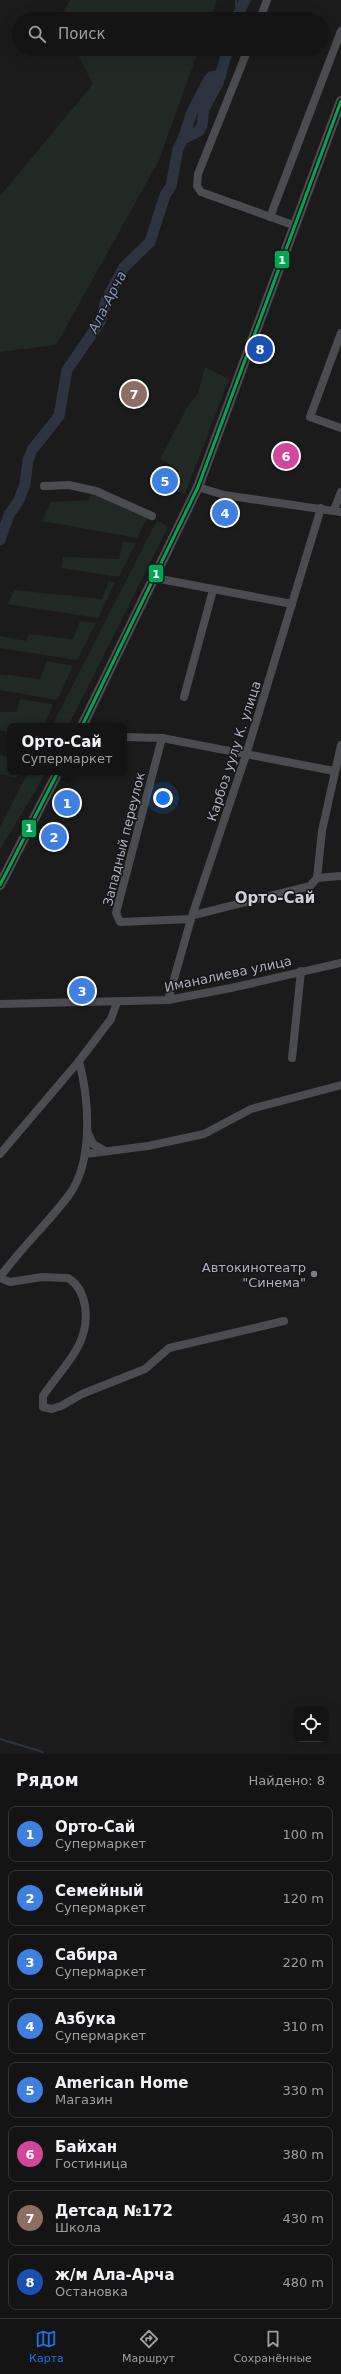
<!DOCTYPE html>
<html lang="ru">
<meta charset="utf-8">
<style>
:root{--surface:#141415;--page:#1d1d1e;--text:#f1f3f6;--muted:#9d9ea0;--line:#333334;--accent:#1a73e8}
body{margin:0;font-family:"DejaVu Sans",sans-serif;background:var(--page);color:var(--text)}
.controls{position:absolute;right:12px;bottom:12px;display:grid;overflow:hidden;border-radius:8px;box-shadow:0 4px 16px #0002}
.controls button{width:36px;height:36px;display:grid;place-items:center;padding:0;border:0;border-bottom:1px solid var(--line);background:var(--surface);color:var(--text);font:20px sans-serif}
.you{position:absolute;left:163px;top:798px;width:14px;height:14px;margin:-10px;border:3px solid #fff;border-radius:50%;background:#1a73e8;box-shadow:0 0 0 6px #1a73e833}
.badge{display:grid;place-items:center;width:26px;height:26px;border-radius:50%;background:var(--accent);color:#fff;font-size:13px;font-weight:700}
.pin{position:absolute;translate:-50% -50%;border:2px solid #fff;box-shadow:0 1px 4px #0006}
.popup{position:absolute;left:7px;top:723px;width:120px;height:52px;box-sizing:border-box;display:grid;place-content:center;border-radius:8px;background:var(--surface);filter:drop-shadow(0 1px 3px #0005);font-size:13px;white-space:nowrap;color:var(--muted)}
.popup b{font-size:15px;color:var(--text)}
.popup::after{content:'';position:absolute;left:50%;top:100%;margin-left:-8px;border:8px solid transparent;border-top-color:var(--surface)}
.list{margin:0;padding:0;list-style:none}
h2{display:flex;justify-content:space-between;align-items:center;height:52px;margin:0;padding:0 16px;font-size:17px}
h2 small{font-size:13px;font-weight:400;color:var(--muted)}
.list li{display:grid;grid-template-columns:26px 1fr auto;gap:12px;align-items:center;box-sizing:border-box;height:56px;margin:0 8px 8px;padding:0 8px;border:1px solid var(--line);border-radius:8px}
.list b{display:block;font-size:15px;white-space:nowrap}
.list p{margin:0;font-size:13px;white-space:nowrap;color:var(--muted)}
.list em{font-size:13px;font-style:normal;color:var(--muted)}
.icon{flex:none;width:22px;height:22px;fill:none;stroke:currentColor;stroke-width:2;stroke-linecap:round;stroke-linejoin:round}
.map{position:relative;flex:none;width:341px;height:1754px;overflow:hidden}
.search{position:absolute;background:var(--surface);box-shadow:0 4px 16px #0002;left:12px;right:12px;top:12px;height:44px;display:flex;align-items:center;gap:10px;box-sizing:border-box;padding:0 14px;border-radius:22px;color:var(--muted);font-size:15px}
.sheet{height:564px;background:var(--surface)}
nav{display:flex;justify-content:space-around;align-items:center;box-sizing:border-box;height:56px;border-top:1px solid var(--line);background:var(--surface);font-size:11px;color:var(--muted)}
nav a{display:grid;justify-items:center;gap:2px}
nav .on{color:var(--accent)}
.map>svg:first-child{display:block}
.green{fill:#212924}
.lines{fill:none;stroke-linecap:round;stroke-linejoin:round}
.stream{stroke:#2d343f;stroke-width:2}
.river{stroke:#2d343f;stroke-width:11}
.minor{stroke:#4b4c4f;stroke-width:8}
.major{stroke:#4e4e52;stroke-width:10}
.bus-1-casing{stroke:#161518;stroke-width:6}
.bus-1{stroke:#00a651;stroke-width:3}
.poi-dot{fill:#7a7b84;stroke:#161518;stroke-width:1.5}
.labels{text-anchor:middle;dominant-baseline:central;stroke-width:3;stroke-linejoin:round;paint-order:stroke}
.street-label{font-size:13px;fill:#adafbc;stroke:#161518}
.poi-label{font-size:13px;fill:#adafbc;stroke:#161518;text-anchor:end}
.water-label{font-size:14px;font-style:italic;fill:#8495b7;stroke:#161518}
.quarter-label{font-size:15px;font-weight:bold;fill:#cecfd8;stroke:#161518}
.line-badge{stroke:#161518;stroke-width:1.5}
.badge-label{font-size:11px;text-anchor:middle;font-weight:bold;fill:#fff}
</style>
<div class="map">
<svg width="341" height="1754" viewBox="0 0 341 1754">
<rect width="100%" height="100%" fill="#1b1b1c"/>
<g class="green">
<path d="M70 0H217L210 19H59Z"/>
<path d="M75 49H199L159 160 56 345 0 352V196L93 84Z"/>
<path d="M205 367 229 379 185 494 175 490 179 470 160 459 188 406 198 394Z"/>
<path d="M92 493 147 518 137 538 42 521 51 502 89 500Z"/>
<path d="M157 520 168 527 68 726H52Z"/>
<path d="M123 542 136 543 119 577 61 568 63 557 119 559Z"/>
<path d="M109 581 115 582 98 618 7 604 15 590 102 599Z"/>
<path d="M80 621 96 623 77 660 0 648V636L26 641 29 634 73 639Z"/>
<path d="M47 661 73 666 57 700 0 690V674L40 679Z"/>
<path d="M20 699 53 704 44 726H10V732L0 730V712H17Z"/>
<path d="M10 752V772H20L16 778 0 774V755L8 757Z"/>
<path d="M28 772H45C32 799 15 823 0 850V827Z"/>
</g>
<g class="lines">
<g class="stream">
<path d="M241 11 242 19"/>
<path d="M231 19 236 14V0"/>
<path d="M223 49 226 56"/>
<path d="M0 1739 43 1752"/>
</g>
<g class="river">
<path d="M236 19 245 0"/>
<path d="M183 139 192 112 208 81 211 77 221 75"/>
<path d="M0 540 9 515 19 500 25 484 28 460 32 450 59 416 67 370 100 322 106 301 124 267 150 242 165 195 171 186 178 149 183 139 199 131 202 125 204 109 218 83 228 49"/>
</g>
<g class="minor">
<path d="M260 19 267 0"/>
<path d="M248 49 198 174 197 186 201 192 296 226"/>
<path d="M270 217 341 31"/>
<path d="M341 333 310 417 341 428"/>
<path d="M44 486 69 485 96 491 152 516"/>
<path d="M198 487 224 495 341 512"/>
<path d="M334 510 341 492"/>
<path d="M155 578 292 604"/>
<path d="M184 697 213 590"/>
<path d="M124 737 162 738 334 771"/>
<path d="M162 738 116 913 120 922 191 919"/>
<path d="M317 878 322 831 341 745"/>
<path d="M317 878 341 876"/>
<path d="M194 915 310 886 317 878"/>
<path d="M168 1000 191 919 246 755 321 508"/>
<path d="M0 1004 168 1000 231 988 341 963"/>
<path d="M292 1058 301 971"/>
<path d="M87 1131 93 1144 105 1151"/>
<path d="M0 1154 79 1061"/>
<path d="M85 1154 148 1146 204 1134 251 1109 341 1085"/>
<path d="M0 1277C21 1248 48 1223 69 1195 94 1161 89 1099 79 1061L111 1019 117 1002"/>
<path d="M0 1278 10 1282 42 1277 68 1278C78 1284 83 1294 85 1306 91 1345 62 1367 43 1396V1407L52 1409 61 1406 82 1394 145 1369 169 1348 284 1321"/>
</g>
<g class="major">
<path d="M82 726 198 487 341 101"/>
<path d="M0 885 58 772"/>
</g>
<g class="bus-1-casing">
<g id="bus-1">
<path d="M82 726 198 487 341 101"/>
<path d="M0 885 58 772"/>
</g>
</g>
<use href="#bus-1" class="bus-1"/>
</g>
<circle class="poi-dot" cx="314" cy="1274" r="4"/>
<g class="labels">
<g class="street-label">
<text transform="translate(234 751) rotate(-72)">Карбоз уулу К. улица</text>
<text transform="translate(124 839) rotate(-76)">Западный переулок</text>
<text transform="translate(228 974) rotate(-12)">Иманалиева улица</text>
</g>
<g class="poi-label">
<text x="306" y="1267">Автокинотеатр<tspan x="306" dy="15">"Синема"</tspan></text>
</g>
<g class="water-label">
<text transform="translate(107 302) rotate(-63)">Ала-Арча</text>
</g>
<g class="quarter-label">
<text x="275" y="898">Орто-Сай</text>
</g>
</g>
<g class="line-badge">
<rect x="274" y="250" width="16" height="19" rx="4" fill="#00a651"/>
<rect x="148" y="564" width="16" height="19" rx="4" fill="#00a651"/>
<rect x="21" y="819" width="16" height="19" rx="4" fill="#00a651"/>
</g>
<g class="badge-label">
<text x="282" y="264">1</text>
<text x="156" y="578">1</text>
<text x="29" y="832">1</text>
</g>
</svg>
<div class="controls">
<button><svg class="icon" aria-label="locate" viewBox="0 0 24 24"><circle cx="12" cy="12" r="6"/><path d="M12 2v4M12 18v4M2 12h4M18 12h4"/></svg></button>
</div>
<div class="you"></div>
<div class="pin badge" style="left:67px;top:803px;background:#3f7fe0">1</div>
<div class="popup"><b>Орто-Сай</b>Супермаркет</div>
<div class="pin badge" style="left:54px;top:837px;background:#3f7fe0">2</div>
<div class="pin badge" style="left:82px;top:991px;background:#3f7fe0">3</div>
<div class="pin badge" style="left:225px;top:513px;background:#3f7fe0">4</div>
<div class="pin badge" style="left:165px;top:481px;background:#3f7fe0">5</div>
<div class="pin badge" style="left:286px;top:456px;background:#d1479c">6</div>
<div class="pin badge" style="left:134px;top:394px;background:#8d6e63">7</div>
<div class="pin badge" style="left:260px;top:349px;background:#1a4fb4">8</div>
<div class="search"><svg class="icon" aria-label="search" viewBox="0 0 24 24"><circle cx="10" cy="10" r="6"/><path d="M15 15l6 6"/></svg>Поиск</div>
</div>
<section class="sheet">
<h2>Рядом<small>Найдено: 8</small></h2>
<ul class="list">
<li><span class="badge" style="background:#3f7fe0">1</span><div><b>Орто-Сай</b><p>Супермаркет</p></div><em>100 m</em></li>
<li><span class="badge" style="background:#3f7fe0">2</span><div><b>Семейный</b><p>Супермаркет</p></div><em>120 m</em></li>
<li><span class="badge" style="background:#3f7fe0">3</span><div><b>Сабира</b><p>Супермаркет</p></div><em>220 m</em></li>
<li><span class="badge" style="background:#3f7fe0">4</span><div><b>Азбука</b><p>Супермаркет</p></div><em>310 m</em></li>
<li><span class="badge" style="background:#3f7fe0">5</span><div><b>American Home</b><p>Магазин</p></div><em>330 m</em></li>
<li><span class="badge" style="background:#d1479c">6</span><div><b>Байхан</b><p>Гостиница</p></div><em>380 m</em></li>
<li><span class="badge" style="background:#8d6e63">7</span><div><b>Детсад №172</b><p>Школа</p></div><em>430 m</em></li>
<li><span class="badge" style="background:#1a4fb4">8</span><div><b>ж/м Ала-Арча</b><p>Остановка</p></div><em>480 m</em></li>
</ul>
</section>
<nav>
<a class="on"><svg class="icon" aria-label="map" viewBox="0 0 24 24"><path d="M3 6l6-2 6 2 6-2v14l-6 2-6-2-6 2zM9 4v14M15 6v14"/></svg>Карта</a>
<a><svg class="icon" aria-label="directions" viewBox="0 0 24 24"><path d="M12 3l9 9-9 9-9-9zM9 14v-3h6M13 9l2 2-2 2"/></svg>Маршрут</a>
<a><svg class="icon" aria-label="saved" viewBox="0 0 24 24"><path d="M7 4h10v16l-5-4-5 4z"/></svg>Сохранённые</a>
</nav>
